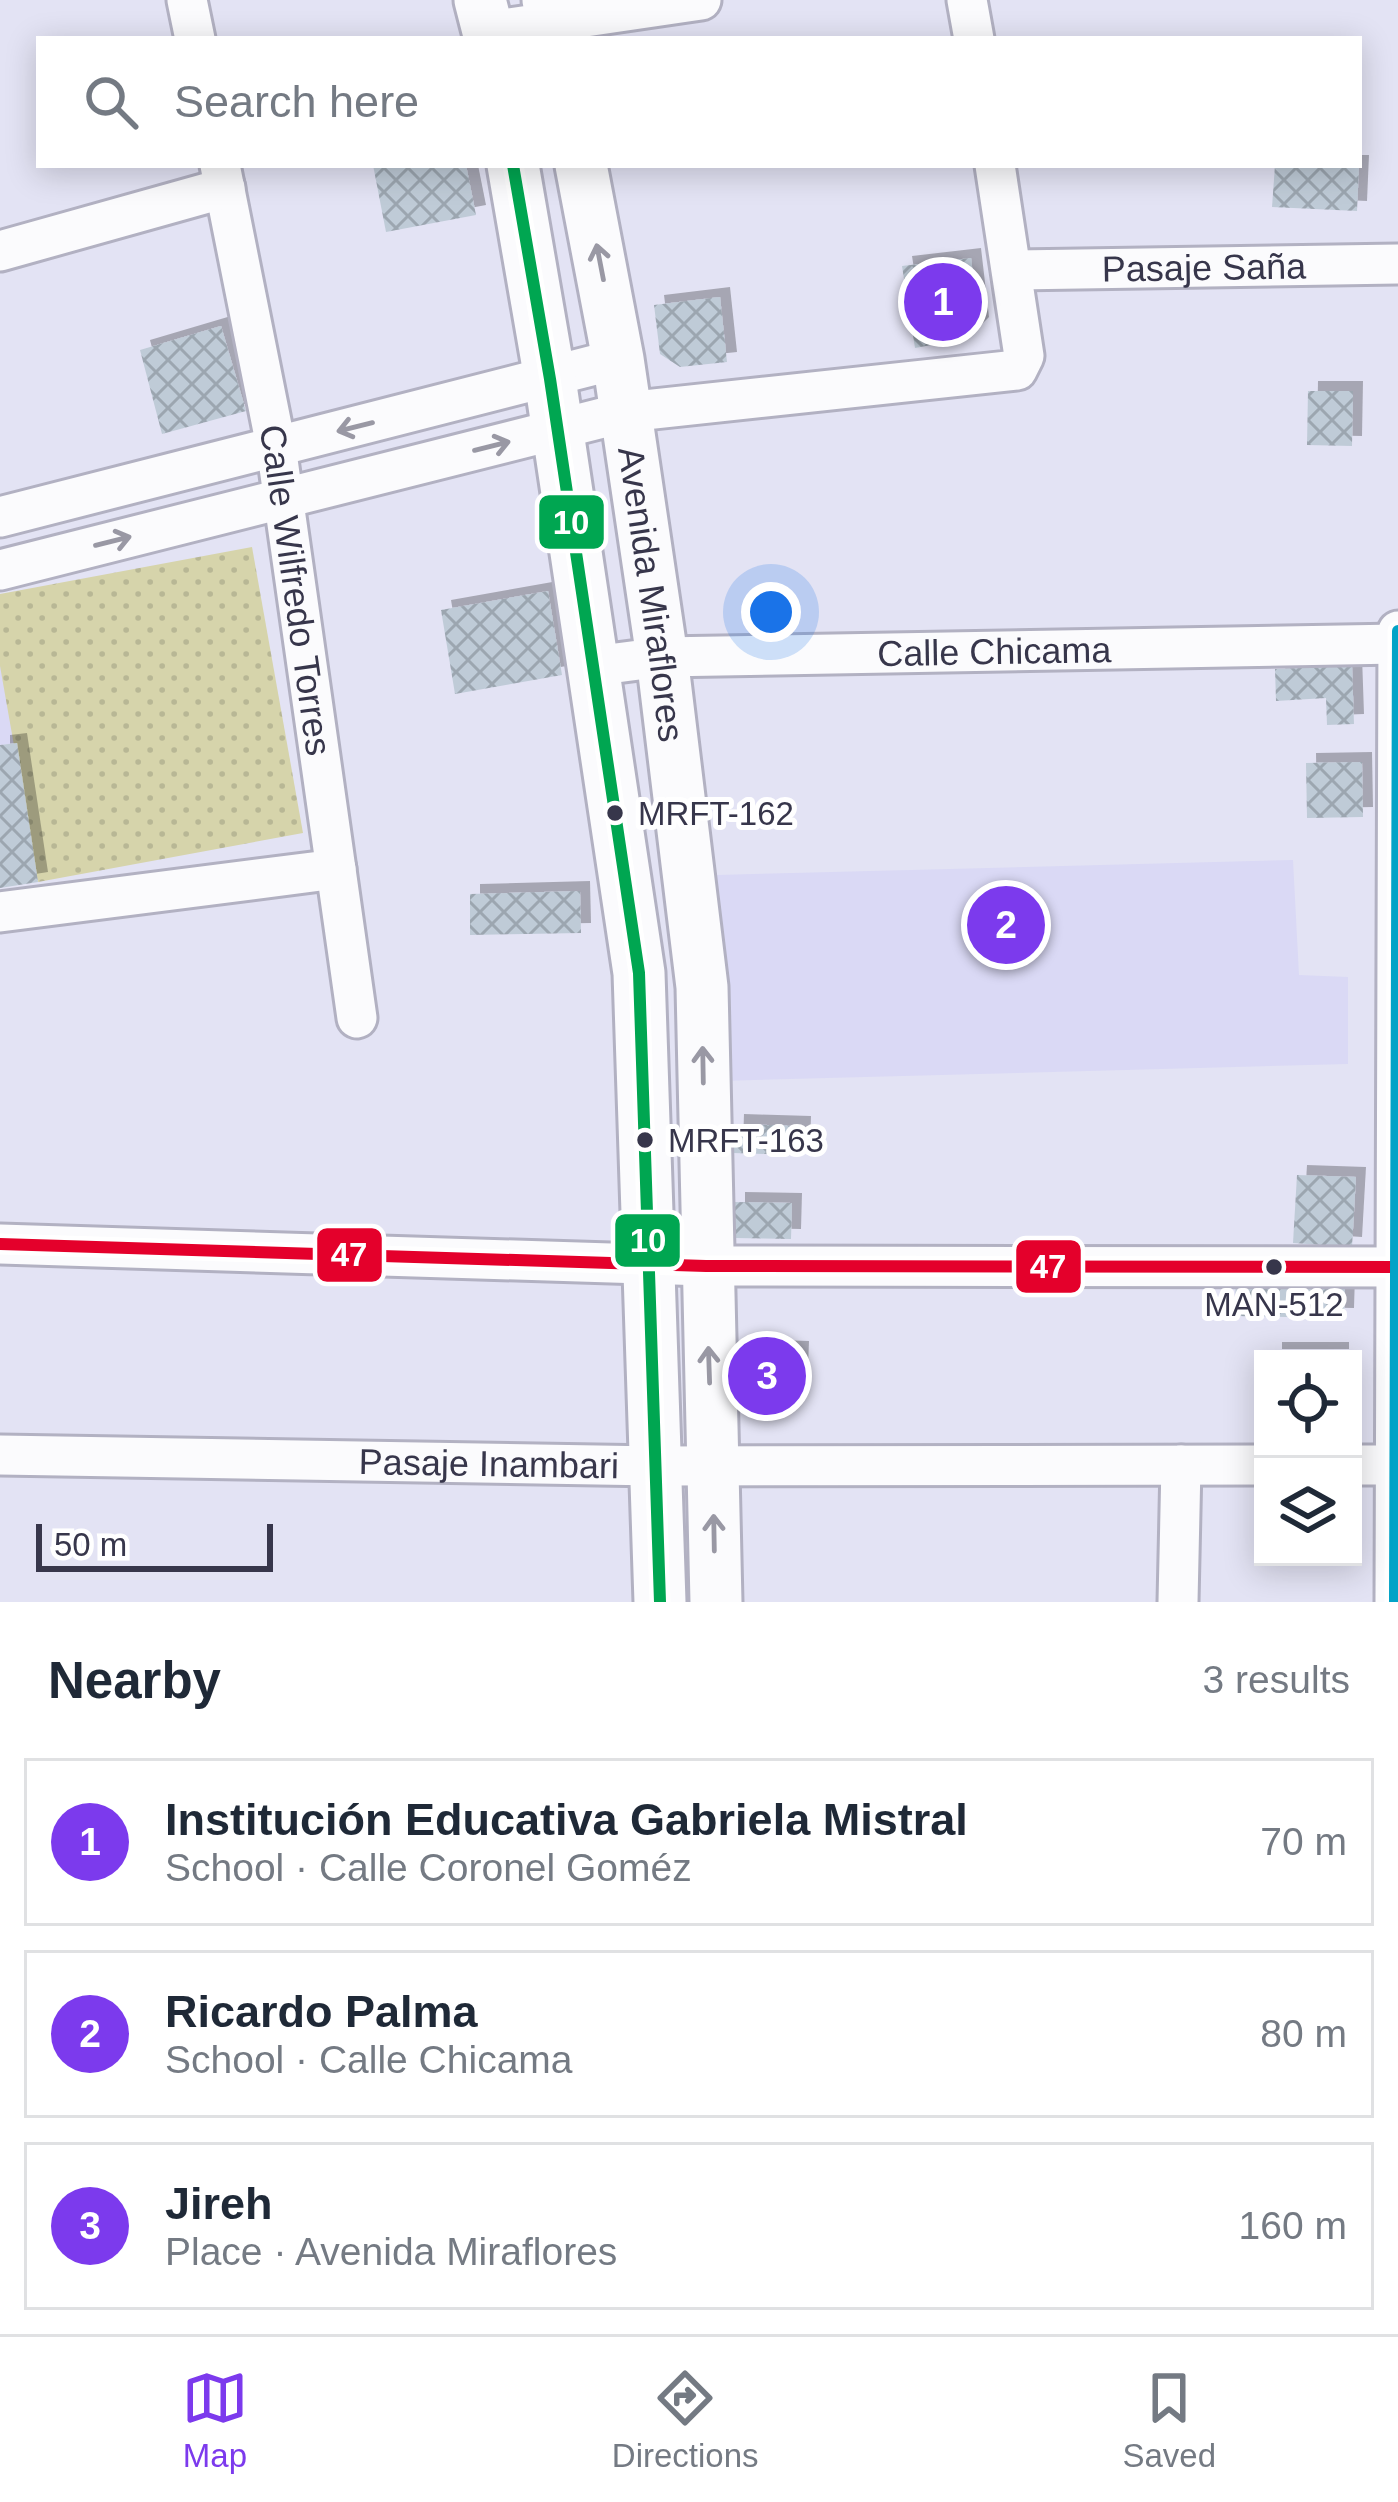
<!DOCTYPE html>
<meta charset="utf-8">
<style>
:root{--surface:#fff;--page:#f2f2f3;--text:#1f2937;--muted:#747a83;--line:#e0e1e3;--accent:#7c3aed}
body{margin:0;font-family:Arial,sans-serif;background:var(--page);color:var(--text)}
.controls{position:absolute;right:36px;bottom:36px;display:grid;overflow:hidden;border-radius:0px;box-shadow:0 6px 30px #0003}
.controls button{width:108px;height:108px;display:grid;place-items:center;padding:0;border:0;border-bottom:3px solid var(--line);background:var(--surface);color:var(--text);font:60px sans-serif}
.scale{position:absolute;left:36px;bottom:30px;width:237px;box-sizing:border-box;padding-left:12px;border:6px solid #37364b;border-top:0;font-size:33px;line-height:42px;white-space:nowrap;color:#37364b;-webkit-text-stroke:9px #fff;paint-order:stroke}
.you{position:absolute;left:771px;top:612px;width:42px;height:42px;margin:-30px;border:9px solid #fff;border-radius:50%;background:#1a73e8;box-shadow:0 0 0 18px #1a73e833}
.badge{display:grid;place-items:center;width:78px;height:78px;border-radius:50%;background:var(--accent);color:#fff;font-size:39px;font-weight:700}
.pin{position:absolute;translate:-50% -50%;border:6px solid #fff;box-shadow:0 3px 12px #0006}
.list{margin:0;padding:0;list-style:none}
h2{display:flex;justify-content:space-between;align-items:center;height:156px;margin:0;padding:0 48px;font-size:51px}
h2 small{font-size:39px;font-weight:400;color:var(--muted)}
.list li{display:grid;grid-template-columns:78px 1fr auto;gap:36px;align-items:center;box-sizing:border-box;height:168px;margin:0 24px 24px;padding:0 24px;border:3px solid var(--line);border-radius:0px}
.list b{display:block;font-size:45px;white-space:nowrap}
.list p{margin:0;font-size:39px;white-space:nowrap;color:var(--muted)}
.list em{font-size:39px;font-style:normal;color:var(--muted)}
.icon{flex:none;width:66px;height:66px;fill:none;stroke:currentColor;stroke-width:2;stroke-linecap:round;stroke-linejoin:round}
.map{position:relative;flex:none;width:1398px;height:1602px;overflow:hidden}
.search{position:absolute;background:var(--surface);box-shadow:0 6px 30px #0003;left:36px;right:36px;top:36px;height:132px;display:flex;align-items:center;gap:30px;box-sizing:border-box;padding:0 42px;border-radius:0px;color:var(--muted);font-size:45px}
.sheet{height:732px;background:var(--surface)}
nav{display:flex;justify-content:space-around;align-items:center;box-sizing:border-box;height:168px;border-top:3px solid var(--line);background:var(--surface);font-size:33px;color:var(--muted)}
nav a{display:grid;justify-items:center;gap:6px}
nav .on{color:var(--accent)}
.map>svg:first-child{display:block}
.built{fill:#dad9f5}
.park{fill:url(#park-dots)}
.building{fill:url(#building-cross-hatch);filter:url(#shadow)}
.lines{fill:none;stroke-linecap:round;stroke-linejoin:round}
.minor-casing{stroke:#b2b1c2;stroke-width:45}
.major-casing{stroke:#b2b1c2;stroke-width:57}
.minor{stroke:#fbfbfd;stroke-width:39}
.major{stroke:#fbfbfd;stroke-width:51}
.bus-1-casing{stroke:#fff;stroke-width:21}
.bus-2-casing{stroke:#fff;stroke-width:21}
.bus-3-casing{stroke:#fff;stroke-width:21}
.bus-1{stroke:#00a651;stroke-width:12}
.bus-2{stroke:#e4002b;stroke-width:12}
.bus-3{stroke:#03a3c7;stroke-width:12}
.oneway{stroke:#9998a4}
.bus-dot{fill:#37364b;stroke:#fff;stroke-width:4.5}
.labels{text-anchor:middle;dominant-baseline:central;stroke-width:10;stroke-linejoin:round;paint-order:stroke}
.bus-label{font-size:33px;fill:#37364b;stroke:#fff;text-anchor:start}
.street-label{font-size:36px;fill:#37364b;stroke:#fff}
.line-badge{stroke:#fff;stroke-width:4.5}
.badge-label{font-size:33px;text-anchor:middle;font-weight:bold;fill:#fff}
</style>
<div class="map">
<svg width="1398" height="1602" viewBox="0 0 1398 1602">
<defs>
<pattern id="park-dots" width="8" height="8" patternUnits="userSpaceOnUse" patternTransform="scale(3)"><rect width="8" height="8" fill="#d6d4ab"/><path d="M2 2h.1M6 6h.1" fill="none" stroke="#b8b795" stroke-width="1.8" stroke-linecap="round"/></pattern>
<pattern id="building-cross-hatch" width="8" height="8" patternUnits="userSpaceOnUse" patternTransform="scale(3)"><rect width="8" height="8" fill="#bfcbd7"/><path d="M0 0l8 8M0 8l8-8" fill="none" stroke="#9ca6b0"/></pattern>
<filter id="shadow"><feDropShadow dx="10" dy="-10" stdDeviation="0" flood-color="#0004"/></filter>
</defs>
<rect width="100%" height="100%" fill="#e3e3f4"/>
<g class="built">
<path d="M0 637 17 743 0 745Z"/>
<path d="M1293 860 1299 975 1348 977V1064L720 1081 716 875Z"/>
</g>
<path class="park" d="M252 547 303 833 38 882 0 666V594Z"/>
<g class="building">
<path d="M373 165H466L476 215 386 232Z"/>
<path d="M1275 165H1359L1357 211 1272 207Z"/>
<path d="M971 258 979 327 966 340 936 339 937 344 915 348 902 266Z"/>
<path d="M720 297 727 362 680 367 660 354 654 305Z"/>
<path d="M221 326 246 411 162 434 140 350Z"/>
<path d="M1308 391H1353L1352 446 1307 445Z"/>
<path d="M548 591 562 675 455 694 441 610Z"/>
<path d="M1352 666 1354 724 1327 725 1326 698 1276 701 1275 669Z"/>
<path d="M17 743 38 882 0 888V745Z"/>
<path d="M1362 762 1363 817 1307 818 1306 763Z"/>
<path d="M580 891 581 933 470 935V894Z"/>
<path d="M734 1124 801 1126 800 1155 733 1153Z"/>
<path d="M1297 1175 1356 1177 1352 1247 1293 1243Z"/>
<path d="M735 1202 792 1203 791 1239 735 1238Z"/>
<path d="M1236 1282 1345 1285 1344 1318 1234 1316Z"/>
<path d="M737 1349 799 1351 797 1404 734 1402Z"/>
<rect x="1272" y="1352" width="67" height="7"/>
</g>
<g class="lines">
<g class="minor-casing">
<g id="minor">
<path d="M187 0 195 39"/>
<path d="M967 0 974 39"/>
<path d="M489 31 701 0"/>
<path id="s1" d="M220 165 276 446 357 1018"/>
<path d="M0 251 225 188"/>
<path id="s2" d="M1012 270 1398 264"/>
<path d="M0 517 618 359"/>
<path d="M0 570 626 412 1017 370 1024 356 995 165"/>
<path id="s3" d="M593 666 662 657 1398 644"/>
<path d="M0 912 336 869"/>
<path d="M0 1244 706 1266 1398 1267"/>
<path id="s4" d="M0 1455 657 1466 1263 1465"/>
<path d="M1353 1465H1395"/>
<path d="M1178 1602 1181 1465"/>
<path d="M1395 1602 1398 631"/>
</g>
</g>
<g class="major-casing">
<g id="major">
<path d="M480 0 490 39"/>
<path d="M548 0 558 39"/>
<path d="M513 165 550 379 639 973 660 1602"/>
<path id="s5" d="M581 165 618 359 662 657 702 987 716 1602"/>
</g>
</g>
<use href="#minor" class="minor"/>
<use href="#major" class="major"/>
<g class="bus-1-casing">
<path id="bus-1" d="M513 165 550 379 639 973 660 1602"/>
</g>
<g class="bus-2-casing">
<path id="bus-2" d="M0 1244 706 1266 1398 1267"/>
</g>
<g class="bus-3-casing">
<path id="bus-3" d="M1395 1602 1398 631"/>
</g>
<use href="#bus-1" class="bus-1"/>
<use href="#bus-2" class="bus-2"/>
<use href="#bus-3" class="bus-3"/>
</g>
<defs><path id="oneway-shaft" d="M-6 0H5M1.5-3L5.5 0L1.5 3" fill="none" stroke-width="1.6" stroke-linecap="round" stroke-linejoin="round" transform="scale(3)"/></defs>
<g class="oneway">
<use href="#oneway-shaft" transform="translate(600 262) rotate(-101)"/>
<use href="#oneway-shaft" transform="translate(355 427) rotate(166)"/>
<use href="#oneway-shaft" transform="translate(492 446) rotate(-14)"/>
<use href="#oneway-shaft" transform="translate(113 541) rotate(-14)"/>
<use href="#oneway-shaft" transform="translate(703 1065) rotate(-91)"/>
<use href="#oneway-shaft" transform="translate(709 1365) rotate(-92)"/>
<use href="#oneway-shaft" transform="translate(714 1533) rotate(-91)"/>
</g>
<g class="bus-dot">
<circle cx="615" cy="813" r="10"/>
<circle cx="645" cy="1140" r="10"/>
<circle cx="1274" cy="1267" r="10"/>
</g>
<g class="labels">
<g class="bus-label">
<text x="638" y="813">MRFT-162</text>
<text x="668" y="1140">MRFT-163</text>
<text x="1274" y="1304" text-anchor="middle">MAN-512</text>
</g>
<g class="street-label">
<text stroke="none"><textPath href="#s2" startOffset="192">Pasaje Saña</textPath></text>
<text stroke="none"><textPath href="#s1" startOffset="432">Calle Wilfredo Torres</textPath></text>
<text stroke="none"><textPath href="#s5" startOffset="435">Avenida Miraflores</textPath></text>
<text stroke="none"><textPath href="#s3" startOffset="402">Calle Chicama</textPath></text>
<text stroke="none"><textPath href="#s4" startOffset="489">Pasaje Inambari</textPath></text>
</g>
</g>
<g class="line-badge">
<rect x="537" y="493" width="69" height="58" rx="12" fill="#00a651"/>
<rect x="613" y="1212" width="69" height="57" rx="12" fill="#00a651"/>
<rect x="315" y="1226" width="69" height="58" rx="12" fill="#e4002b"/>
<rect x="1014" y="1238" width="69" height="57" rx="12" fill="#e4002b"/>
</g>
<g class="badge-label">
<text x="571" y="534">10</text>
<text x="648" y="1252">10</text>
<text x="349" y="1266">47</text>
<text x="1048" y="1278">47</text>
</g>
</svg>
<div class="controls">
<button><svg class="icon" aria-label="locate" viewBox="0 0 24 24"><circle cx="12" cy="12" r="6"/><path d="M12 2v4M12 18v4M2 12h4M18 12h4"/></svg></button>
<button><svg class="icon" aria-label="layers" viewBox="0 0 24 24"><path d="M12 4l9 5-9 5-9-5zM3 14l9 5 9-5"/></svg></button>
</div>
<div class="scale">50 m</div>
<div class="you"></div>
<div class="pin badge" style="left:943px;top:302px">1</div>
<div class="pin badge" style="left:1006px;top:925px">2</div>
<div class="pin badge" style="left:767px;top:1376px">3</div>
<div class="search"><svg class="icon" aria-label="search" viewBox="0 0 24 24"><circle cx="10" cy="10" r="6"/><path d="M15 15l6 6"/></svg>Search here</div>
</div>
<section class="sheet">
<h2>Nearby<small>3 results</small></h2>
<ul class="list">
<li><span class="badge">1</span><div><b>Institución Educativa Gabriela Mistral</b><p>School · Calle Coronel Goméz</p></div><em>70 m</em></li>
<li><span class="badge">2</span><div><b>Ricardo Palma</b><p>School · Calle Chicama</p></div><em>80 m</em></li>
<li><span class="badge">3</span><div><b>Jireh</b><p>Place · Avenida Miraflores</p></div><em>160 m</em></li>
</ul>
</section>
<nav>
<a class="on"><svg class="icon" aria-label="map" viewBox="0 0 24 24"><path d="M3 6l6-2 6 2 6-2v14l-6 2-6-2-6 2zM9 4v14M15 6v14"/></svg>Map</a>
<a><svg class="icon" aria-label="directions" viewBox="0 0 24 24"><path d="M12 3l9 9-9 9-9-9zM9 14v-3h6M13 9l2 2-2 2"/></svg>Directions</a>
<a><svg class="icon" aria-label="saved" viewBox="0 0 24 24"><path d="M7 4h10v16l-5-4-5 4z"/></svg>Saved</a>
</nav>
